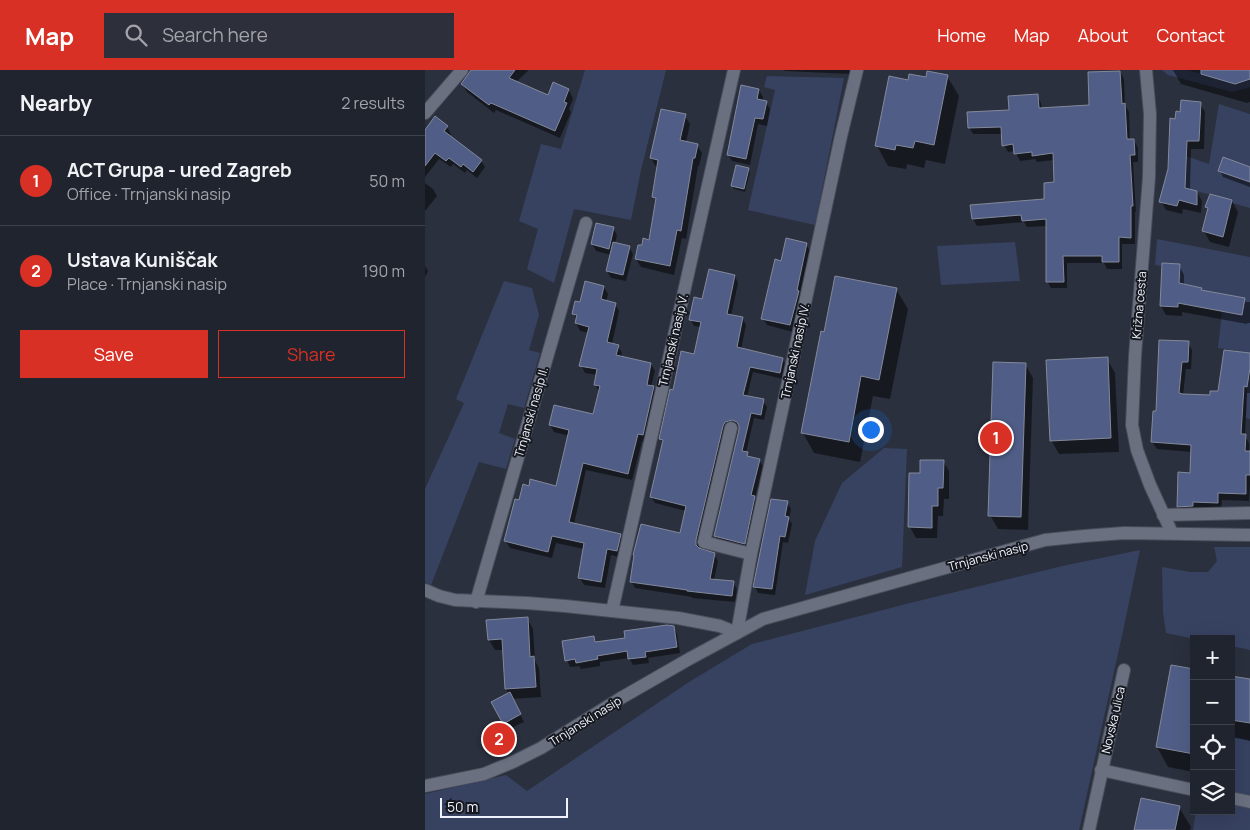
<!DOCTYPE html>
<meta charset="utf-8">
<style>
:root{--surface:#20242e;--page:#2d303a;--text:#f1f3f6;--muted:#a2a4aa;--line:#3d414a;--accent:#d93025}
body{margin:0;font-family:Manrope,sans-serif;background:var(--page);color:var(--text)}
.controls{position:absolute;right:15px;bottom:15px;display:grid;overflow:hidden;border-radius:0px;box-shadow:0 5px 20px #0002}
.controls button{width:45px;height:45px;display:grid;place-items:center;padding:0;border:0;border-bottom:1px solid var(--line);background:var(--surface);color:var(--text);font:25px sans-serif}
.scale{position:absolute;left:15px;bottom:12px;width:128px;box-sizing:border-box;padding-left:5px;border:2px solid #f0f3fd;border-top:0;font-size:14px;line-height:18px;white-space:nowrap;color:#f0f3fd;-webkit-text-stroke:4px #16181f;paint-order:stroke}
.you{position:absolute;left:445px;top:359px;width:18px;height:18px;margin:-12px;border:4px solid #fff;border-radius:50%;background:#1a73e8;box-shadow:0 0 0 8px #1a73e833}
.badge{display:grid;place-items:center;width:32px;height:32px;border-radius:50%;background:var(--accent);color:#fff;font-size:16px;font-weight:700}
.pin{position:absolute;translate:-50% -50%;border:2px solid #fff;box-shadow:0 1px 5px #0006}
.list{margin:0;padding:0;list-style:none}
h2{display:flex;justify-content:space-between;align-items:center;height:65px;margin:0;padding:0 20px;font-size:21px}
h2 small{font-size:16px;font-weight:400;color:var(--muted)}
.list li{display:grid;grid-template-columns:32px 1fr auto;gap:15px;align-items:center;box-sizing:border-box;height:90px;padding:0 20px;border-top:1px solid var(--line)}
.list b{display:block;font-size:19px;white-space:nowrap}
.list p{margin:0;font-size:16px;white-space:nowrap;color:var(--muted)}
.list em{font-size:16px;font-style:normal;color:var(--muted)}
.actions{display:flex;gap:10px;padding:15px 20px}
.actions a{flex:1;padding:11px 0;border:1px solid var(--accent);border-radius:0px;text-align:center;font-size:18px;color:var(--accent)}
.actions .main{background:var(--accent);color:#fff}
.icon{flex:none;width:28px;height:28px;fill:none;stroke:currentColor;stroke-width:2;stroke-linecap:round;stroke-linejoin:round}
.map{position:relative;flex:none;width:825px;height:760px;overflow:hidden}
header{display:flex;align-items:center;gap:30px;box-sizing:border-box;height:70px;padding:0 25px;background:var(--accent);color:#fff}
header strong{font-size:24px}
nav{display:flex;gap:28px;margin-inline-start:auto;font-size:18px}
.search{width:350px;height:45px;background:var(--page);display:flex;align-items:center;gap:12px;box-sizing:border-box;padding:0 18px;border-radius:0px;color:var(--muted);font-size:19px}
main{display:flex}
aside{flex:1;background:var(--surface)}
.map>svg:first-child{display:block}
.green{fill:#374261}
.shadow{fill:#0007}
.building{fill:#505e87;stroke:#83899a}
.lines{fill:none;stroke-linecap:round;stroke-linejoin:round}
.minor-casing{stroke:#484d59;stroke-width:14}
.minor{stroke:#6a7080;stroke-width:12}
.labels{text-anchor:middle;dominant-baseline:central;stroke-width:4;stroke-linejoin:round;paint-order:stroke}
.street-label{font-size:12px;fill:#f0f3fd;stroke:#16181f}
</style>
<header>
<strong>Map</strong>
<div class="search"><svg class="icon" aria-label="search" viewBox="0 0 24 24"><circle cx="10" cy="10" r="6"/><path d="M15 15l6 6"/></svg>Search here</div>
<nav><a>Home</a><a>Map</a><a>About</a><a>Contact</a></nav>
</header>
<main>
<aside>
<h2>Nearby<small>2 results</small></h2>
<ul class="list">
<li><span class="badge">1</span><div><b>ACT Grupa - ured Zagreb</b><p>Office · Trnjanski nasip</p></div><em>50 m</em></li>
<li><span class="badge">2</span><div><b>Ustava Kuniščak</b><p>Place · Trnjanski nasip</p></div><em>190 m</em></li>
</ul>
<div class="actions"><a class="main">Save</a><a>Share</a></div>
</aside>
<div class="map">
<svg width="825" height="760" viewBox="0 0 825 760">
<rect width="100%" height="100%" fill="#2b303e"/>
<g class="green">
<path d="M160 0H241L216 100 206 150 149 139 129 213 102 199 113 159 94 151 116 74 136 79Z"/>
<path d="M737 0H763L810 14 825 9V17L807 22 743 5Z"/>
<path d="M342 6 419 8 390 155 323 140 350 20 339 17Z"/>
<path d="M794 34 825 44V138L807 133V130L759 118 761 86 784 94Z"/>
<path d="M732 169 825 187V283L793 278 797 241 817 245 820 228 776 220V218L754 213 737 193V196L730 195Z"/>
<path d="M590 172 595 211 516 215 512 176Z"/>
<path d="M79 211 107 218 114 245 104 280 115 283 99 338 83 334 74 363 90 369 81 399 54 392 6 515 0 512V419L39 333 31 329Z"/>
<path d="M825 298V349L821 348 822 317Z"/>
<path d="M459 378 482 379 477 497 380 525 390 471 417 413Z"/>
<path d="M789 477H825V580L806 576V569H770L741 563 738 542 737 497 765 502H783L792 491Z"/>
<path d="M715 480 698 561 654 760H0V724L81 705 102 721 264 612 327 574 481 534 642 495Z"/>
<path d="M806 666 825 670V760H768L771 741H806Z"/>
</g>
<g class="shadow">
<path d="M48 0H104L91 12 123 26 129 14 144 20 148 29 144 39 146 42 135 68 71 40 69 43 42 22 37 14Z"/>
<path d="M359 0H426L425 4 360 1Z"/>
<path d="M748 0H825V32L822 33 756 14Z"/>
<path d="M695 2 699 9 700 35 704 42 705 71 709 70 713 78V92H708L711 142H710V174H697V199H682L679 193H642V218H626L622 211V156L602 157 599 152 552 156 548 149 620 130 631 113 629 90 612 92 610 89 595 91 590 81 583 82 579 75 578 64H548L544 57 586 42 612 26 616 33 617 39 666 36Z"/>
<path d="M522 6 534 26 520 94 501 90 499 98 482 94 481 99 463 96 452 76 484 11Z"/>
<path d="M334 20 338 27 337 31 341 32 345 39 342 56 333 54 325 95 307 91 303 84Z"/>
<path d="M775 34 780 42 779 79H766L765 120 772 122 777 131 776 143 758 139 757 144 741 140 736 131 744 99 752 50 756 43Z"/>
<path d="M260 46 265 54 261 72 272 75 277 83 274 96H273L261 169 257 168 249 205 216 197 211 189 218 177 225 171 232 132 229 127 233 97H231L226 88Z"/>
<path d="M22 57 26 64 24 66 56 91 60 97 52 108 42 100 40 103 28 94 26 97 14 89 0 107V62Z"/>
<path d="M825 98V117L798 107 795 100Z"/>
<path d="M323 99 325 102 320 122 309 119 307 116Z"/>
<path d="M0 113 8 119 12 126 0 141Z"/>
<path d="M807 131 813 142 804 177 785 172 779 161 784 141 781 137Z"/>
<path d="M188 158 192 165 190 174 204 177 208 184 201 211 186 208 182 201 186 185 171 181 167 174Z"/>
<path d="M381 174 385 181 368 262 342 255 338 249 357 192Z"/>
<path d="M754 195 759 205V216L776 219 778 221 819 230 821 232H825V253H822V254L757 242V246L741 245 736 236Z"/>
<path d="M0 196 3 201 0 207Z"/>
<path d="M310 206 313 213 306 246 318 249 321 255 316 280 357 289 361 295 358 309 328 302 322 327 338 331 342 337 339 350 329 348 321 383 325 388 334 390 338 396 330 428 333 434 323 480 294 472 290 466 315 358 312 356 301 363 274 477V480L289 484 293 491 289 510 308 513 312 519 310 532 267 528V527L210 518 206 511 256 465 261 441 230 433 226 427 238 373 235 369 248 321 270 285 276 257 269 256 266 250 278 230Z"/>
<path d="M179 217 183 224 181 232 190 234 194 241 187 274 193 276 197 283 196 287 226 294 230 301 226 317H229L233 325 222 372 217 371 207 410 161 400 149 454 195 465 199 472 196 488 186 485 180 518 159 515 154 507 159 479 131 473 127 488 85 478 80 470 95 431 132 417 144 366 129 362 125 355 169 346 175 323 170 315 172 305 160 303 156 295 164 263 155 261 151 253 152 249 149 244 156 234Z"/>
<path d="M471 219 483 239 465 329 448 326 435 392 389 383 378 363 400 263Z"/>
<path d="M763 273 767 280 766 299H761L758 325 786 327 794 323 825 285V323H822L820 366 824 373 825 414 824 431 797 430 796 440 757 444 753 436 766 404 767 382 732 379 727 372 733 342Z"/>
<path d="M682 289 690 303 694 382 634 384 626 370Z"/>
<path d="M600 294 608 308 603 460 573 459 565 445Z"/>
<path d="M518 391 524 401V429H519L518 446H513L512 468H491L485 457 496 404Z"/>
<path d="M362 432 366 439 364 449 367 454 363 473 358 472 350 525 333 523 330 517Z"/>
<path d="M102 548 108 559 110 591 114 598 116 627 87 629 99 652 82 660 79 653 84 624 81 619 79 580H70L64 570Z"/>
<path d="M248 557 252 564 255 583 223 588 224 593 208 595 204 588 175 592V596L156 599 154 596 145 597 142 590 168 567 172 573 202 569Z"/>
<path d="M769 600V702L743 697 732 677Z"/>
<path d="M806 607 825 610V671L806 667Z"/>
<path d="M754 737 766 757 765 760H710Z"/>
</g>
<g class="building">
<path d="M46 0H90L84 8 123 25 128 12 144 19 139 32 142 33 130 61 66 33 64 35 36 14Z"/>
<path d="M776 0H825V9L810 14 776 4Z"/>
<path d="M502 1 523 5 509 75 490 71 488 78 471 75 470 80 450 76 464 6 483 10 484 4 501 7Z"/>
<path d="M695 1 697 34 700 33 702 69H709L710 85H705L708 136H706V168L694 167V192H677V186H638L639 212H621V149L597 151 596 145 547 149 545 135 619 129V113L629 112 628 83 607 86V82L589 84 588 74 577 76 576 57 543 58 542 42 584 40 583 26 613 24 614 38 664 35 663 2Z"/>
<path d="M316 15 334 19 332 29 342 31 338 49 330 48 321 89 302 85Z"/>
<path d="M756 30 776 32 774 71H762L760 118 772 121V135L754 130 752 136 734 132 743 99 745 48 750 49 751 41 755 42Z"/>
<path d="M236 39 261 44 255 70 273 74 270 88H268L256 161 252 160 245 196 210 189 213 175H217L218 168 224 170 231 128 227 127 233 90 225 88Z"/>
<path d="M10 46 23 56 19 61 57 90 48 102 38 94 36 97 24 88 21 91 10 83 0 96V60Z"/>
<path d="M798 87 825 97V112L793 101Z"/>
<path d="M311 95 324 98 319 119 306 116Z"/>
<path d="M785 124 807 130 798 167 777 161 783 138 780 137Z"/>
<path d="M171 153 189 157 184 179 166 174Z"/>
<path d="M361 168 382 173 372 220 374 221 365 255 336 249 350 189 356 191Z"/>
<path d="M188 172 205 176 198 205 181 201Z"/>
<path d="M737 193 755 194 754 213 777 218 776 220 820 228 817 245 753 233V237L735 236Z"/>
<path d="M284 199 310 205 302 244 318 247 312 277 358 288 355 303 325 297 318 325 339 329 336 345 326 343 317 381 323 382 322 386 335 389 326 425 330 426 320 474 289 466 314 360V356L312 352 307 350 300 352 298 356 271 470V475L274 478 290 483 285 509 309 511 307 526 262 521V520L205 512 209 485H208L216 454 255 463 261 436 225 427 238 370 234 369 245 319 248 320 256 281 269 284 276 252 264 250 269 227 277 229Z"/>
<path d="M410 206 472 218 454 310 436 306 424 372 376 363 396 261 399 262Z"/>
<path d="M160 211 179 216 176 229 191 233 182 272 194 275 191 285 226 293 222 315 229 316 218 365 213 364 203 404 158 393 144 452 196 464 192 481 182 479 176 512 153 508 159 473 127 466 123 482 79 471 90 429 94 430 98 414 104 416 105 409 131 416 144 360 124 355 129 335 168 344 175 316 169 315 172 299 154 296 164 257 150 253 152 245 147 244 150 231 155 232Z"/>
<path d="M734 270 764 271 763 292H757L754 323 758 324 785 325V321H793L799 280 825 283V298L822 317 819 316 816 364H821L820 381H825V405H821V424L793 423V433L768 432V436L752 437 753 402 765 403 766 375 726 372 728 341H731Z"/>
<path d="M683 287 686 368 625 371 621 290Z"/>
<path d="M568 292 601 293 596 447 563 446Z"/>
<path d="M495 390H519L518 418H513V436H507V458L483 457 484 403H495Z"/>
<path d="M346 429 363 431 360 446 364 447 360 467 355 466 347 519 328 517Z"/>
<path d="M103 547 105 587 109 586 111 617 80 619 77 569 63 570 61 550Z"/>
<path d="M242 555 249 556 252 577 220 582 221 587 203 589 202 581 172 586 173 589 151 593 150 589 140 591 137 571 169 566 170 572 200 568 199 561Z"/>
<path d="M746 595 769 599V684L731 677Z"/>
<path d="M806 606 825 609V653L806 650Z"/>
<path d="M85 622 96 644 78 654 66 632Z"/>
<path d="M716 728 755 736 750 760H709Z"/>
</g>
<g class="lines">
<g class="minor-casing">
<g id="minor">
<path d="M721 0 725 44 724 107 710 286 707 355 712 380 725 415 747 463"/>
<path d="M0 43 37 0"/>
<path d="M306 358 279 472 326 484"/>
<path d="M738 445 825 443"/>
<path d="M0 520 14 526 30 530 102 533 140 536 253 548 295 556 312 563 326 484 416 66 432 0"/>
<path d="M51 532 161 153"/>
<path d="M187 541 309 0"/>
<path d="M676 700 769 720"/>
<path d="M0 716 59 704 88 692 116 678 196 628 264 589 338 549 620 470 659 466 699 463 825 465"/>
<path d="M806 728 825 732"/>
<path d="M664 760 699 600"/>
</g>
</g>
<use href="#minor" class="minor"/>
</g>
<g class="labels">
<g class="street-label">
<text transform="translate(714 235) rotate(-85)">Križna cesta</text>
<text transform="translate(248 270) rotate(-77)">Trnjanski nasip V.</text>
<text transform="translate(370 281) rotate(-78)">Trnjanski nasip IV.</text>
<text transform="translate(106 342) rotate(-74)">Trnjanski nasip II.</text>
<text transform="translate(563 486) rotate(-15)">Trnjanski nasip</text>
<text transform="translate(688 650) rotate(-77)">Novska ulica</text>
<text transform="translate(160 651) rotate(-32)">Trnjanski nasip</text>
</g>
</g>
</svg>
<div class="controls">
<button>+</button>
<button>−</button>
<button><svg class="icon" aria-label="locate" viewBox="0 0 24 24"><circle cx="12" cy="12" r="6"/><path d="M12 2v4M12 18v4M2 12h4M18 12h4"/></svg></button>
<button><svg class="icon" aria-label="layers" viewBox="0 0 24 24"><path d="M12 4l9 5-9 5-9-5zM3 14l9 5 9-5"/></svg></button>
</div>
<div class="scale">50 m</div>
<div class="you"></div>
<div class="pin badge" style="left:571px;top:368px">1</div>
<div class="pin badge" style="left:74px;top:669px">2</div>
</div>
</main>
